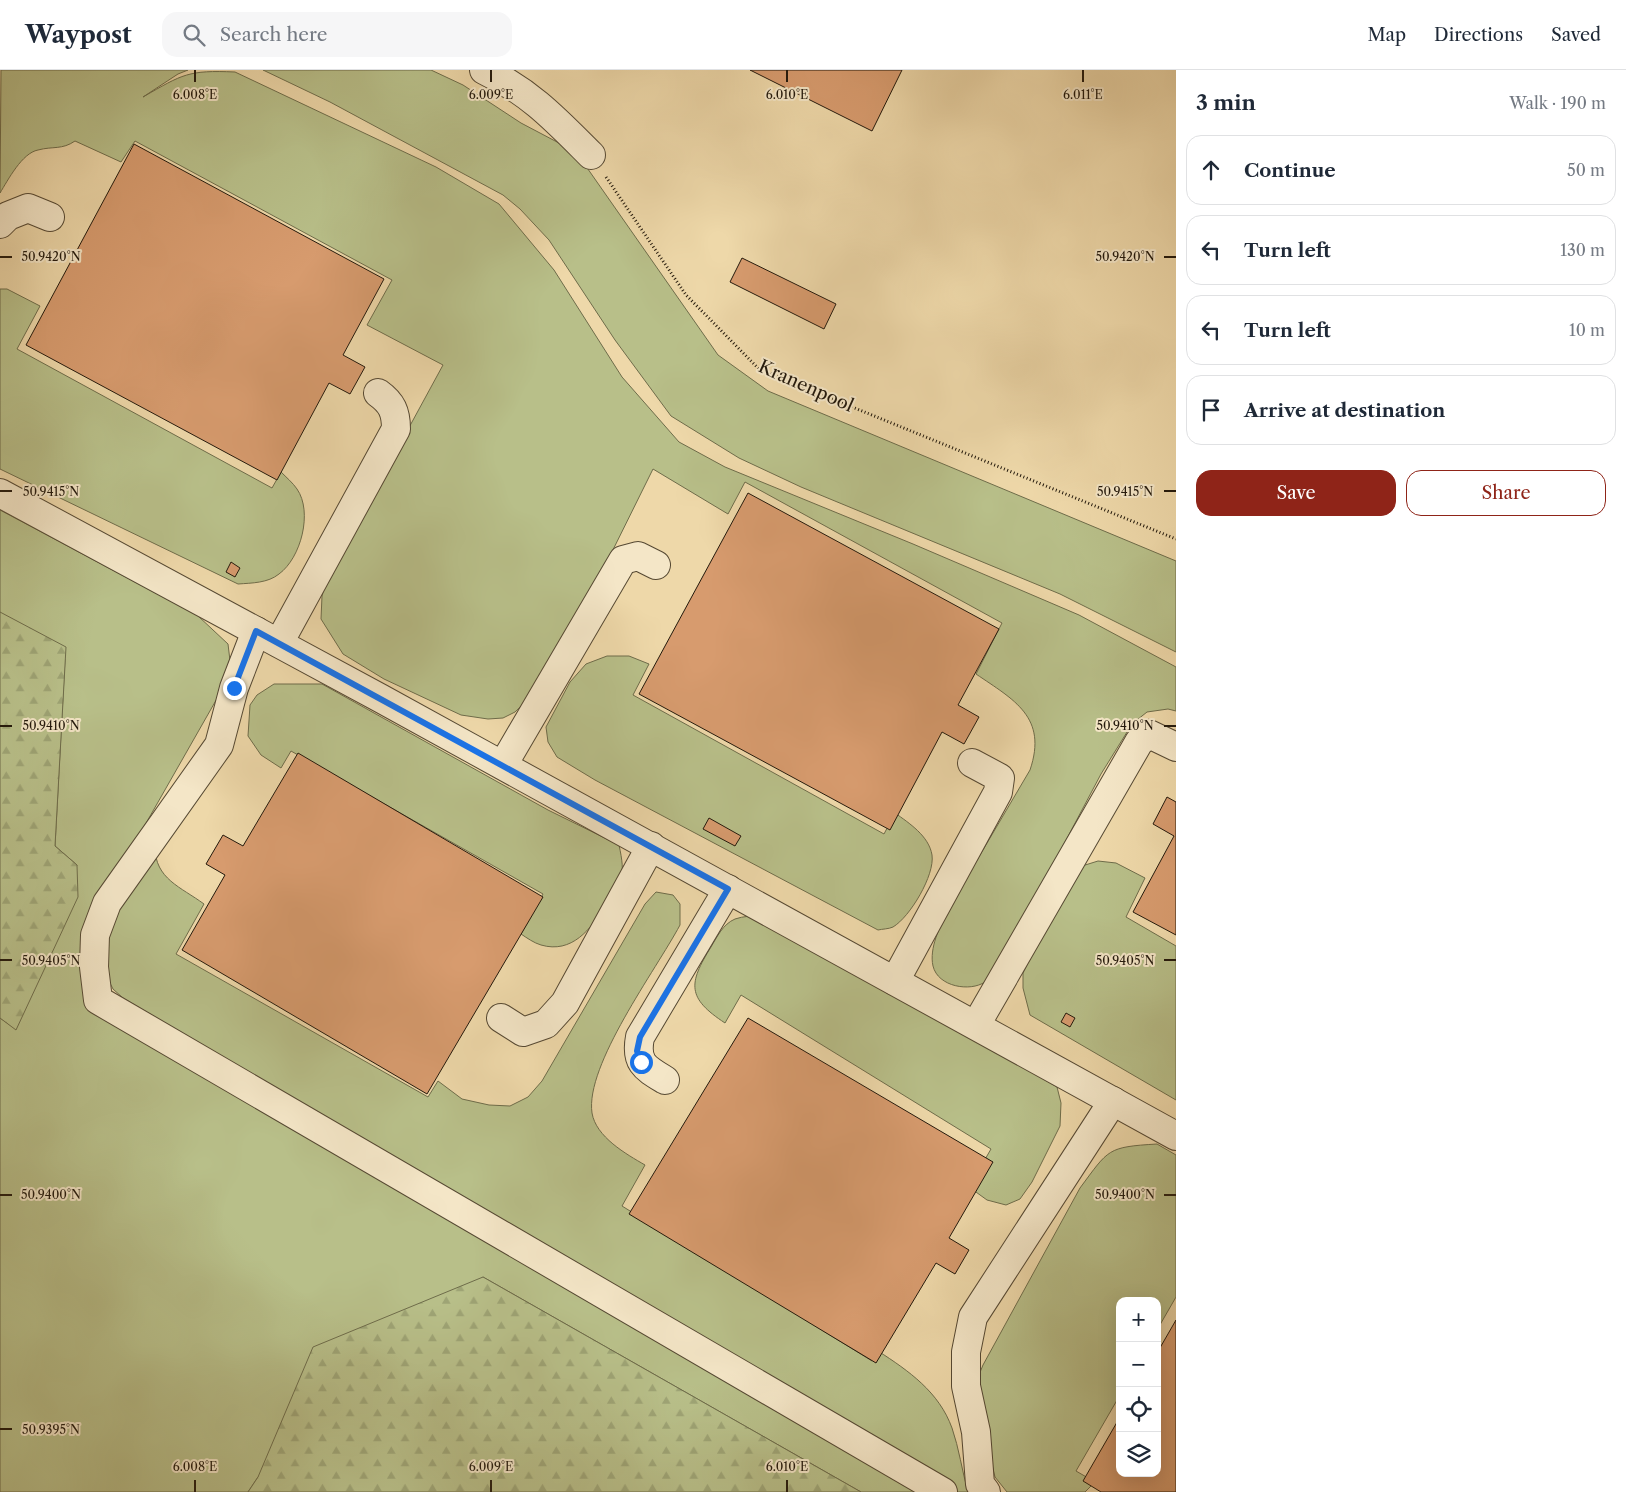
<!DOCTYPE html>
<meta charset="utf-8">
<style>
:root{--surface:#fff;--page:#f6f6f7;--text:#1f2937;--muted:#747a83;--line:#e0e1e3;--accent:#8f2418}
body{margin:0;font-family:"Libre Caslon Text",serif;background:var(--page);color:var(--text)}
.controls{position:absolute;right:15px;bottom:15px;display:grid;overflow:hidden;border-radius:10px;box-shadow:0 5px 20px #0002}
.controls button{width:45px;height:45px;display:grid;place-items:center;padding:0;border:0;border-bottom:1px solid var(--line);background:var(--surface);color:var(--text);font:25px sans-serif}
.stop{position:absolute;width:15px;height:15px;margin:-11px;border:4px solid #1a73e8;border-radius:50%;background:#fff}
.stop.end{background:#1a73e8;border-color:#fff;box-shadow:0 1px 5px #0008}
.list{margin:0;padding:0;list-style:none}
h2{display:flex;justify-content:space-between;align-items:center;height:65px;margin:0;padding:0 20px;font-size:21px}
h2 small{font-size:16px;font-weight:400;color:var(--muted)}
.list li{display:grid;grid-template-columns:32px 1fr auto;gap:15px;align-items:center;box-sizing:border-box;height:70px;margin:0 10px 10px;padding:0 10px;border:1px solid var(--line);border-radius:15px}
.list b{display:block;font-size:19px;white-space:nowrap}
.list em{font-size:16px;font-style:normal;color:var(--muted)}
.actions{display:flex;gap:10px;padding:15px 20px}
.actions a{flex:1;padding:11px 0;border:1px solid var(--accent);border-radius:15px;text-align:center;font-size:18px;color:var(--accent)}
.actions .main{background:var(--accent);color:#fff}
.icon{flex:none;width:28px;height:28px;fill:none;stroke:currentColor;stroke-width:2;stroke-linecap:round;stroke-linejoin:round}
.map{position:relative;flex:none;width:1176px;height:1422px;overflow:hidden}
header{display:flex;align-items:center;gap:30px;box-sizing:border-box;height:70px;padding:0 25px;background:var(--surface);border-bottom:1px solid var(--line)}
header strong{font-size:24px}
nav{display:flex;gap:28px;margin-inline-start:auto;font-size:18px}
.search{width:350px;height:45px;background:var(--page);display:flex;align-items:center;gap:12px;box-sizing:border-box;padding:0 18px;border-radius:15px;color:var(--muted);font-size:19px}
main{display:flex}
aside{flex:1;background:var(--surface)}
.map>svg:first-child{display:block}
.green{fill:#b8bf89;stroke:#6e6c4a}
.forest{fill:url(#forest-firs);stroke:#6e6c4a}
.building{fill:#d79b6e;stroke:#23190c}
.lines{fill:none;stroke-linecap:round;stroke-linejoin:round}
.minor-casing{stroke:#564933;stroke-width:30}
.path{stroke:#23190c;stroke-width:3;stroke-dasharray:1 2.5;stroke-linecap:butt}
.minor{stroke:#f4e6c7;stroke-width:28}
.route{stroke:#1a73e8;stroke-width:6}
.ticks{fill:none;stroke:#23190c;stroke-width:2}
.labels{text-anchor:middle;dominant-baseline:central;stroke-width:4;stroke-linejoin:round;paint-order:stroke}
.street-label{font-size:18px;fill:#23190c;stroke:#f4e6c7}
.ticks-label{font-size:12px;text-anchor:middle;fill:#23190c;stroke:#f4e6c7;stroke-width:4;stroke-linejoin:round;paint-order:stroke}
</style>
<header>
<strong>Waypost</strong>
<div class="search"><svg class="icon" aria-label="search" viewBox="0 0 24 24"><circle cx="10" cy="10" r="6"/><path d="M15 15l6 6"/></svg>Search here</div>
<nav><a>Map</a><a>Directions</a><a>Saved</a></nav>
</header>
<main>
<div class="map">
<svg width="1176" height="1422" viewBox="0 0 1176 1422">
<defs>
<pattern id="forest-firs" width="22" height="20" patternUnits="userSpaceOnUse" patternTransform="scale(1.25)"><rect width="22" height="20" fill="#b8bf89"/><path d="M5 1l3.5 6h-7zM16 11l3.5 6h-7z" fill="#9ea475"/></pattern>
</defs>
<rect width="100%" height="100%" fill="#eed8a9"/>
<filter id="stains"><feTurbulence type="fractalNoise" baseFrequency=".004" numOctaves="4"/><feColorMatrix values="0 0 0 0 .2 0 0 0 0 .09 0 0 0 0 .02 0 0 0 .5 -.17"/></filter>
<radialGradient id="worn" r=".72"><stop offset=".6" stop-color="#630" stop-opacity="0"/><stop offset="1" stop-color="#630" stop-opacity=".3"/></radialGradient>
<g class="green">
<path d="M1 0H188L178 4 143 27C183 4 188 0 235 2L436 97 499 134 554 200 622 307 679 372 725 397 913 474 1079 545 1176 597V641L1168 639 1147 642 1132 654 1101 704 1000 895C996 900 991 909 985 912 970 922 938 917 933 896 929 878 940 857 947 841L1030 700C1048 647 1014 630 976 604L1002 553 745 412 728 444 653 399 549 609 515 642 503 648 488 649 461 645 384 609 343 584 321 549 322 526 326 510 443 295 367 255 392 210 135 71 121 92 75 71C62 80 53 76 38 80 22 83 8 110 0 123Z"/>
<path d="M263 0H431L463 15 521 53 576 82 718 285 768 321 1176 491V582L1060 524 801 417 739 388 671 346 615 270 549 170 520 139 503 125 330 32Z"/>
<path d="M0 219H7L40 236 17 279 272 418 281 402C286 407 293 413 297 419 313 442 301 488 279 504 268 513 252 513 238 514L0 399Z"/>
<path d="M0 440 197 545 228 574 231 599 227 611 96 841 88 923 918 1422H861L483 1207 258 1407 248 1422H0V948L16 959 77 795 55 776 65 589 0 552Z"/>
<path d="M607 586H629L649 594 633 625 884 764 895 743C909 753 929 766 932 785 935 805 910 847 893 857 889 859 882 859 878 860L595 710 557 687 548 672 546 657 570 612 586 594Z"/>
<path d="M274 614H322L548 740 619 775C626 807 622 809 605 836 591 859 572 884 541 875 534 873 527 868 521 864L543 824 291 681 281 698 261 685 248 666 250 635 257 625Z"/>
<path d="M155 777C155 809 181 817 204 834L176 884 428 1027 438 1011 462 1029 489 1035 510 1036 528 1027 542 1011 645 834 656 822 673 825 680 834V855C656 900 585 995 592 1043 596 1067 626 1084 645 1095L622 1136 872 1291 878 1281C909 1301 939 1322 952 1358 959 1378 962 1401 968 1422H954L123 928 113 919 106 905 104 888 111 845Z"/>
<path d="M1098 791 1116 793 1145 808 1126 847 1176 876V1030L1030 945 1023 918V903L1038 872 1082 796Z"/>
<path d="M762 845 782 854 1057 1017 1061 1033 1060 1056 1032 1112 1020 1129 1006 1135 987 1130 969 1117 991 1079 741 925 725 953C687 928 688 914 711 877 717 867 723 854 735 849 743 846 754 846 762 845Z"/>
<path d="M1157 1074 1176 1085V1227L1157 1260V1231H1120V1325L1076 1401 1095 1412 1085 1422H1007L995 1407 977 1335 976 1312 983 1295 1080 1118C1109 1079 1107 1077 1157 1074Z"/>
</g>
<g class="forest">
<path d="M0 542 66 577 55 776 77 795 78 827 16 960 0 948Z"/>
<path d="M483 1207 861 1422H248L258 1407 313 1277Z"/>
</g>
<g class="building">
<path d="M750 0H902L872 61Z"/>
<path d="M134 74 384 209 343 285 365 297 350 324 329 313 277 410 26 275Z"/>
<path d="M742 188 836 234 824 259 730 212Z"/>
<path d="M748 423 999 559 958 635 979 647 964 674 942 662 890 760 639 624Z"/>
<path d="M231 492 240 498 235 507 226 502Z"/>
<path d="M298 683 543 827 427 1024 182 880 225 805 206 794 223 765 243 776Z"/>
<path d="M1167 727 1176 732V865L1133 842 1174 766 1153 754Z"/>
<path d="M709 748 741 766 735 776 703 759Z"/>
<path d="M1066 943 1075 948 1070 957 1061 952Z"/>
<path d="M748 948 993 1092 949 1168 969 1180 955 1204 936 1193 876 1293 629 1144Z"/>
<path d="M1176 1250V1422H1101L1083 1411 1120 1347V1403H1157V1283Z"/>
</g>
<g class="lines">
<g class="minor-casing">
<g id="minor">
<path d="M484 0C530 22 555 49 591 85"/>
<path d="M0 154 8 146 28 138 50 147"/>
<path d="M0 423 380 628 1176 1066"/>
<path d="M256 561 234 618 219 675 107 833 95 865 94 897 98 930 943 1422"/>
<path d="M279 573 396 359C396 342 392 333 378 323"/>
<path d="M503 695 623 490 638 486 656 495"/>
<path d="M895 911 998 722 1000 708 972 693"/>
<path d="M501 948 523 962 546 954 565 933 651 776"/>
<path d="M976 955 1139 672 1149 664 1176 677"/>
<path d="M665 1010C645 998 635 993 640 967L728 819"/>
<path d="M986 1422 980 1414 976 1362 966 1316V1282L973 1247 1113 1031"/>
</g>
</g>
<path class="path" d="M606 107 686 225 759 299 1176 469"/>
<use href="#minor" class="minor"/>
</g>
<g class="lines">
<path class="route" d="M234 618 256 561 728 819 640 967 637 981 641 992"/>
</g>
<path class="ticks" d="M195 0V12M491 0V12M787 0V12M1083 0V12M0 187H12M1164 187H1176M0 421H12M1164 421H1176M0 656H12M1164 656H1176M0 890H12M1164 890H1176M0 1125H12M1164 1125H1176M0 1359H12M195 1410V1422M491 1410V1422M787 1410V1422"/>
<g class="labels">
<g class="street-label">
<text transform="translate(806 316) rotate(24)">Kranenpool</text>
</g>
</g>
<g class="ticks-label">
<text x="195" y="29">6.008°E</text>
<text x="491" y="29">6.009°E</text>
<text x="787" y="29">6.010°E</text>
<text x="1083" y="29">6.011°E</text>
<text x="51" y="191">50.9420°N</text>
<text x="1125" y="191">50.9420°N</text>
<text x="51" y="426">50.9415°N</text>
<text x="1125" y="426">50.9415°N</text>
<text x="51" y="660">50.9410°N</text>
<text x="1125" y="660">50.9410°N</text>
<text x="51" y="895">50.9405°N</text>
<text x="1125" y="895">50.9405°N</text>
<text x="51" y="1129">50.9400°N</text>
<text x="1125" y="1129">50.9400°N</text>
<text x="51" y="1364">50.9395°N</text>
<text x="195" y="1401">6.008°E</text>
<text x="491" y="1401">6.009°E</text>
<text x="787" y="1401">6.010°E</text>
</g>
<rect width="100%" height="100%" filter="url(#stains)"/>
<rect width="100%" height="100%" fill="url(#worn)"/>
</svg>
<div class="controls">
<button>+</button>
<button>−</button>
<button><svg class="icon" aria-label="locate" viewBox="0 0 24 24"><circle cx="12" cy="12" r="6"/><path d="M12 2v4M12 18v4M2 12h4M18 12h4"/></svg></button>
<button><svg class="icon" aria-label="layers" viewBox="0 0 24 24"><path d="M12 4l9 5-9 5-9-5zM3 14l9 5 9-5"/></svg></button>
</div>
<div class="stop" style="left:641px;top:992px"></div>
<div class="stop end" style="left:234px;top:618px"></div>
</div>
<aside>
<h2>3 min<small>Walk · 190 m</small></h2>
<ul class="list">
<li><svg class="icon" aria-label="ahead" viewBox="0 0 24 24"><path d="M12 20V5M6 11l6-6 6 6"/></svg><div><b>Continue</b></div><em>50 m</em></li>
<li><svg class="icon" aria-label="left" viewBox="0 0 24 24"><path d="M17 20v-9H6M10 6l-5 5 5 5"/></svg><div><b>Turn left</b></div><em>130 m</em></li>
<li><svg class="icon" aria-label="left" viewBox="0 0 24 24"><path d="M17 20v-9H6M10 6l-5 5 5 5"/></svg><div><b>Turn left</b></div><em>10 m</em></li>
<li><svg class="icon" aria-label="arrive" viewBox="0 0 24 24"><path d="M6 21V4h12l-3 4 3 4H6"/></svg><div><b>Arrive at destination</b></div></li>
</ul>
<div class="actions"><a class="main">Save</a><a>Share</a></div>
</aside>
</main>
